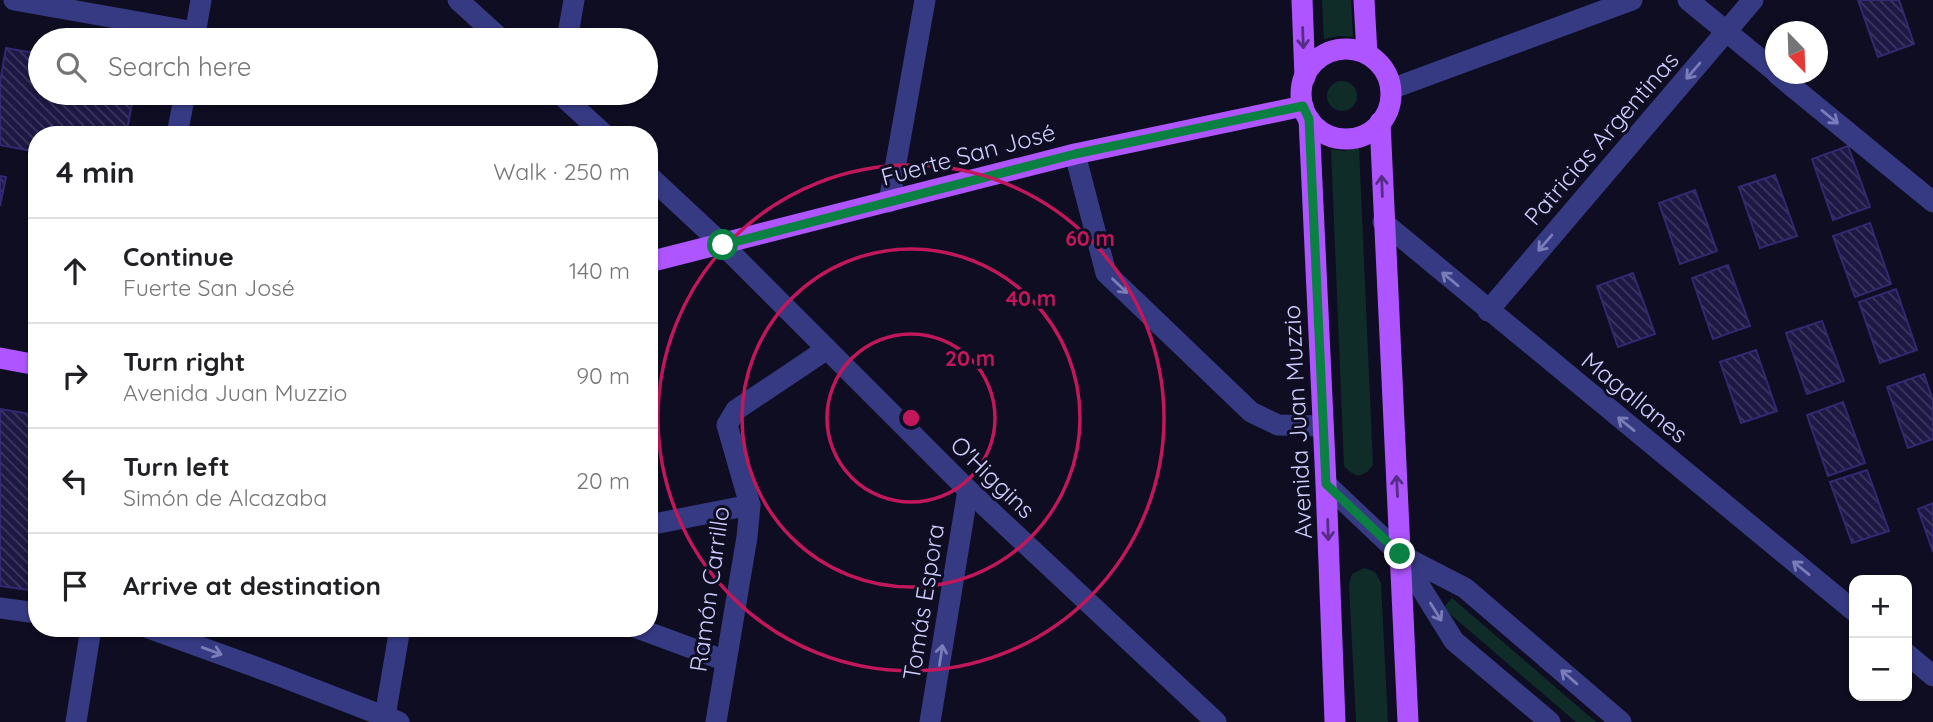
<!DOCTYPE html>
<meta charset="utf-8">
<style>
:root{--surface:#fff;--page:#f2f2f2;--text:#202124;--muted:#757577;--line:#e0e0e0}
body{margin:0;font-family:Quicksand,sans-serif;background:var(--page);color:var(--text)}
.controls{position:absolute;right:21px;bottom:21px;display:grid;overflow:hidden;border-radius:14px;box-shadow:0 2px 5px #0004}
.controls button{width:63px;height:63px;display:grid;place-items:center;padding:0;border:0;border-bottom:2px solid var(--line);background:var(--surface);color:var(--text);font:35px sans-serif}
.compass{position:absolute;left:1765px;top:21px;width:63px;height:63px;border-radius:50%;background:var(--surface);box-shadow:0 2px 5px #0004;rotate:157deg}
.stop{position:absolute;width:21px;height:21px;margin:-16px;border:5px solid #0b8043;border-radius:50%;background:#fff}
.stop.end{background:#0b8043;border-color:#fff;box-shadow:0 2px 7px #0008}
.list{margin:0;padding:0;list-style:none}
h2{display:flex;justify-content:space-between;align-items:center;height:91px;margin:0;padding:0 28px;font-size:30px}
h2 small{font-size:23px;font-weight:400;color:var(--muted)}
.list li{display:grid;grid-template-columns:46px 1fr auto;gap:21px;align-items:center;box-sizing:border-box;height:105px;padding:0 28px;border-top:2px solid var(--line)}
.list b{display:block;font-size:26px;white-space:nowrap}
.list p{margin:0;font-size:23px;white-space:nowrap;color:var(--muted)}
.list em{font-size:23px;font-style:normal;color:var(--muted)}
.icon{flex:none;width:38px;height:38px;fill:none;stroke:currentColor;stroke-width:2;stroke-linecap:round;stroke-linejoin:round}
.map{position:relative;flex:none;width:1933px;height:722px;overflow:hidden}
.search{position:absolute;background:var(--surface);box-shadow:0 2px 5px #0004;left:28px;top:28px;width:630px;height:77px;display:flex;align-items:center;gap:18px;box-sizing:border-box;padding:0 24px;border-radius:38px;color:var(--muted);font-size:26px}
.panel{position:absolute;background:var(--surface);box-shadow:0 2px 5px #0004;left:28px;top:126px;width:630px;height:511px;border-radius:28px}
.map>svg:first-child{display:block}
.green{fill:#102c29}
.building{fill:url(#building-back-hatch);stroke:#312971;stroke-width:2}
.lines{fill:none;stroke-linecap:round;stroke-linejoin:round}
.minor{stroke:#363a83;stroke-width:21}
.major{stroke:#af55ff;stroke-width:21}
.oneway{stroke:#562d85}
.oneway2{stroke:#7b7dbb}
.route{stroke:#0b8043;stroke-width:9}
.ring{fill:none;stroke:#c2185b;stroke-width:3.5}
.labels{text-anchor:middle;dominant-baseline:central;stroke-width:6;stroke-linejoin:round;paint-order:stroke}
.street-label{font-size:24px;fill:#cfceff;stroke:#0e0d22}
.centre{fill:#c2185b;stroke:#0e0d22;stroke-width:3.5}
.ring-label{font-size:21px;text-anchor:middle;font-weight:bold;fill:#c2185b;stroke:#0e0d22;stroke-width:6;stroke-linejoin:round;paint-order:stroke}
</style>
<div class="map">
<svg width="1933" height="722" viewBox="0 0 1933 722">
<defs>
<pattern id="building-back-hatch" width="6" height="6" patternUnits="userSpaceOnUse" patternTransform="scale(1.75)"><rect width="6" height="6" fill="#1d1844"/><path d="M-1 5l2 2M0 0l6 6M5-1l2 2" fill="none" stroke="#3d3860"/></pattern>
</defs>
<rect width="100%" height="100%" fill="#0e0d22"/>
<g class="green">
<path d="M1322 0H1351L1353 37 1338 36 1324 39Z"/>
<circle cx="1342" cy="96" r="15"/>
<path d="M1359 147 1373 465 1367 472 1358 476 1350 472 1344 466 1331 149 1344 151Z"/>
<path d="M1364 568 1375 572 1381 583 1388 722H1356L1349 584 1352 574Z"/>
<path d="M1452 598 1596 722H1576L1443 608Z"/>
</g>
<g class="building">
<path d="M1858 0H1899L1914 44 1878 57Z"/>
<path d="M6 48 40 54V93H134L126 135H37V152L0 145V82Z"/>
<path d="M1848 146 1870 207 1833 220 1812 159Z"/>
<path d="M1775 175 1797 236 1760 248 1739 187Z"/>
<path d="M0 176 6 177 0 206Z"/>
<path d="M1695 190 1717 251 1680 264 1659 203Z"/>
<path d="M1870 223 1891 284 1855 297 1833 236Z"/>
<path d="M1728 265 1750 326 1713 339 1692 278Z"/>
<path d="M1633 273 1655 334 1618 347 1597 286Z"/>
<path d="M1896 289 1917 350 1880 363 1859 302Z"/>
<path d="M1822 321 1844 381 1807 394 1786 333Z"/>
<path d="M1756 350 1777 411 1741 423 1720 362Z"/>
<path d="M1924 374 1933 401V439L1908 448 1887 387Z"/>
<path d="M1843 402 1865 463 1828 476 1807 415Z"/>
<path d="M0 409 37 415V460L33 459 29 492 37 498V591L0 586Z"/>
<path d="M1867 470 1889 531 1852 543 1830 482Z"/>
<path d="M1933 503V552L1918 509Z"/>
</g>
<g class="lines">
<g class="minor">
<path d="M14 0 195 32"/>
<path d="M458 0 502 40"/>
<path d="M1688 0 1776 72"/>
<path d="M194 40 201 0"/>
<path d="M567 40 574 0"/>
<path d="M1777 74 1933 202"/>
<path d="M1391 89 1632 0"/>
<path d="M559 93 605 135"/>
<path d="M177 135 185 93"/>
<path d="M1075 154 1106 273 1251 412 1278 425 1323 426"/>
<path d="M649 176 723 245 968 490 1216 722"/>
<path d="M889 202 925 0"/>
<path d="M1383 222 1854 611"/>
<path d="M1488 311 1753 0"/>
<path d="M1326 484 1400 554 1454 641 1550 722"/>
<path d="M649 525 750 505"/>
<path d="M1401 555 1465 588 1621 722"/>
<path d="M0 608 37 613"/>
<path d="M148 628 272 673 399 722"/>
<path d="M637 628 726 661"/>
<path d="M1907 654 1933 676"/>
<path d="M76 722 91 628"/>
<path d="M384 722 400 628"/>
<path d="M716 722 747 537 750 505 727 425 736 410 827 349"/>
<path d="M930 722 968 490"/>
</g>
<g class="major">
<path d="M1302 0 1305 77"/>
<path d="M1364 0 1367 54"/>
<circle cx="1346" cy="94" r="45"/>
<path d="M1309 119 1326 484 1335 722"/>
<path d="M1380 122 1408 722"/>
<path d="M649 262 1075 154 1303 106"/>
<path d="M0 358 37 365"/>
</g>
</g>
<defs><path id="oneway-shaft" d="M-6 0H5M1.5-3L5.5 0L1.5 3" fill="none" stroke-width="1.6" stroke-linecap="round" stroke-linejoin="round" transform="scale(1.75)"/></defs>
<g class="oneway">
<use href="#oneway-shaft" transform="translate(1303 38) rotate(88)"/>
<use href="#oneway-shaft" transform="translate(1382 186) rotate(-92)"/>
<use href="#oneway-shaft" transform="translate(1397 486) rotate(-93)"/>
<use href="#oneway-shaft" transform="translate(1328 530) rotate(88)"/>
</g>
<g class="oneway2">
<use href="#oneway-shaft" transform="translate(1693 71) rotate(131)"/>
<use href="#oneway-shaft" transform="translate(1830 117) rotate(39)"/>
<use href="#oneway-shaft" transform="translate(1545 243) rotate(131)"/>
<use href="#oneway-shaft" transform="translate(1450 279) rotate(-140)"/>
<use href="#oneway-shaft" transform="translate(1120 286) rotate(44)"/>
<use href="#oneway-shaft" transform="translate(1626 424) rotate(-141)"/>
<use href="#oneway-shaft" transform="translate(1801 568) rotate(-141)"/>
<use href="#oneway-shaft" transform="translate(1436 612) rotate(58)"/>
<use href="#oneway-shaft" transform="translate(212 651) rotate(20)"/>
<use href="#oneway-shaft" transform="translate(941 655) rotate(-81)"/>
<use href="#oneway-shaft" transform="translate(1569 677) rotate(-139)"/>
</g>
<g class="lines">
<path class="route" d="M723 245 1075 154 1303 106 1309 119 1326 484 1400 554"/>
</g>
<g class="ring">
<circle cx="911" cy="418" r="84"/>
<circle cx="911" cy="418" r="169"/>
<circle cx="911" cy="418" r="253"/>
</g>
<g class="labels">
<g class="street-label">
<text transform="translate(1601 138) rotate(-49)">Patricias Argentinas</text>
<text transform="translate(968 154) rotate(-15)">Fuerte San José</text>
<text transform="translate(1635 397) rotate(39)">Magallanes</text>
<text transform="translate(1297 422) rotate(-93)">Avenida Juan Muzzio</text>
<text transform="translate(993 477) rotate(44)">O'Higgins</text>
<text transform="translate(709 589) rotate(-82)">Ramón Carrillo</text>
<text transform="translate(923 602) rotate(-81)">Tomás Espora</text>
</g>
</g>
<circle cx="911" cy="418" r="10" class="centre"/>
<g class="ring-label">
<text x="1090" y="246">60 m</text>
<text x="1031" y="306">40 m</text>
<text x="970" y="366">20 m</text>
</g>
</svg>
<div class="controls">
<button>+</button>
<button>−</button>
</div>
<svg class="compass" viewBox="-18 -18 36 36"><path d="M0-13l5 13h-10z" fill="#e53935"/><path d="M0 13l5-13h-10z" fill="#757577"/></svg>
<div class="stop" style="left:723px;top:245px"></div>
<div class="stop end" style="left:1400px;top:554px"></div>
<div class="search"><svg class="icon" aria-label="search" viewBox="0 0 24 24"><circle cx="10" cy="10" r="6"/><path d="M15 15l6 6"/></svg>Search here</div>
<section class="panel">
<h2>4 min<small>Walk · 250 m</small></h2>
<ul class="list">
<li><svg class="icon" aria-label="ahead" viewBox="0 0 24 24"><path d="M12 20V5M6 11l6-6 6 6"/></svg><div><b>Continue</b><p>Fuerte San José</p></div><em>140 m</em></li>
<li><svg class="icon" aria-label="right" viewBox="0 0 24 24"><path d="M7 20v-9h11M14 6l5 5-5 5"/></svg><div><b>Turn right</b><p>Avenida Juan Muzzio</p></div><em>90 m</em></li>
<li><svg class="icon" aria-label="left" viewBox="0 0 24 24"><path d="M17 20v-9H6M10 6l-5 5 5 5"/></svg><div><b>Turn left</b><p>Simón de Alcazaba</p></div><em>20 m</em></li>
<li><svg class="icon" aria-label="arrive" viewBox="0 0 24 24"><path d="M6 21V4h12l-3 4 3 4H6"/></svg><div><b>Arrive at destination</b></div></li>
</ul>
</section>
</div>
